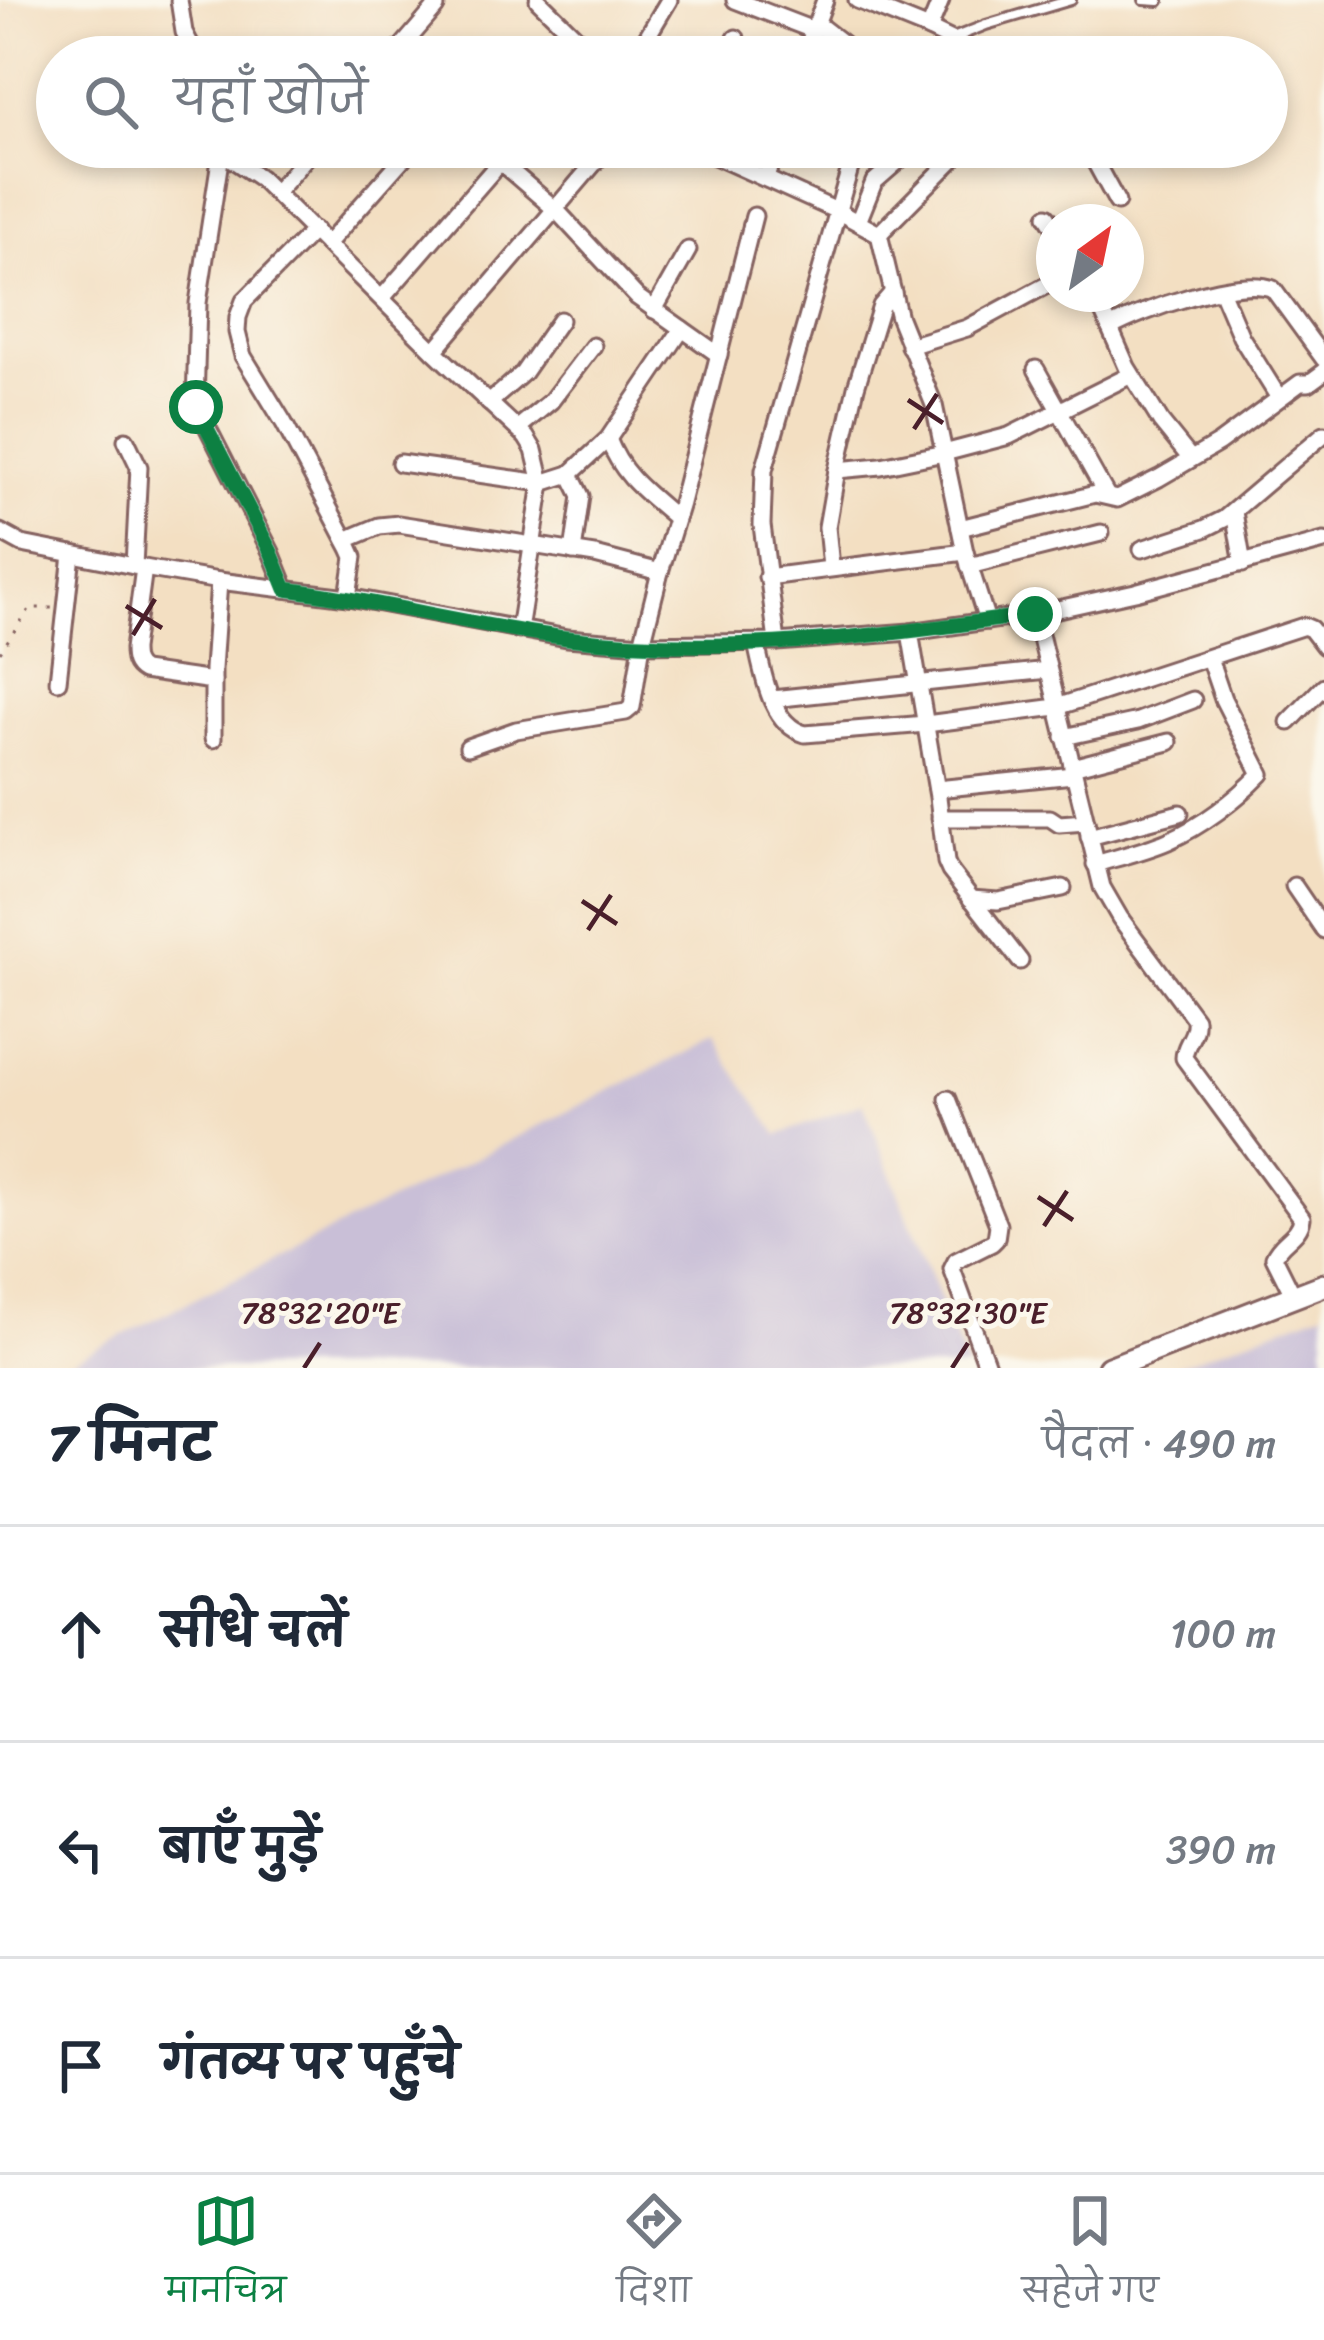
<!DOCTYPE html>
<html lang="hi">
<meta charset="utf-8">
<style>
:root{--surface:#fff;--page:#f6f6f7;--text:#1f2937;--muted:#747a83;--line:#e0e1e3;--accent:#0b8043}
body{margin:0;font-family:Sriracha,"Playpen Sans Deva",sans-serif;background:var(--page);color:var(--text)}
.compass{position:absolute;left:1036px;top:204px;width:108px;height:108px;border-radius:50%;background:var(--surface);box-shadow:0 6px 18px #0003;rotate:33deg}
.stop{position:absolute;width:36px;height:36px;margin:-27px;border:9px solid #0b8043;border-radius:50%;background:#fff}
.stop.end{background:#0b8043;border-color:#fff;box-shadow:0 3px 12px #0008}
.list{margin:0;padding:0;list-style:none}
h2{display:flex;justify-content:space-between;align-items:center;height:156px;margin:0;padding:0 48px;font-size:51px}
h2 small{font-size:39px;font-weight:400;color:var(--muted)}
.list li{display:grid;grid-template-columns:78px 1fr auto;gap:36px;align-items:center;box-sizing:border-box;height:216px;padding:0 48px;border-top:3px solid var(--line)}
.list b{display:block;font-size:45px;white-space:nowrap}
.list em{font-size:39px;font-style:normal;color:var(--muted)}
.icon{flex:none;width:66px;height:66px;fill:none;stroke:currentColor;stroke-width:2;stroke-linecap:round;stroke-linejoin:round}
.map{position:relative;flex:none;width:1324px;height:1368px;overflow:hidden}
.search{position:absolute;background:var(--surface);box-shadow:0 6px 18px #0003;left:36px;right:36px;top:36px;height:132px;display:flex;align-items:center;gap:30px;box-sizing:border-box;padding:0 42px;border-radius:66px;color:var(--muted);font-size:45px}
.sheet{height:804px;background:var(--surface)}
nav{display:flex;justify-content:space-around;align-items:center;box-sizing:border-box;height:168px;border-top:3px solid var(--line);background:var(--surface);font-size:33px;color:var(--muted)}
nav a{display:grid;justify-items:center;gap:6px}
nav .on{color:var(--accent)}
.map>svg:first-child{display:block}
.industrial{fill:#c9bfd7}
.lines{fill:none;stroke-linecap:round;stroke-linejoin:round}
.lane-casing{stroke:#856260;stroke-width:14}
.street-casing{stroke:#856260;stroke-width:21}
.secondary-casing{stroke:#856260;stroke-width:27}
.path{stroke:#856260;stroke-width:3;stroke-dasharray:3 9;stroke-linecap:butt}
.lane{stroke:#fff;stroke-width:8}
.street{stroke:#fff;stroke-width:15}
.secondary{stroke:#fff;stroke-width:21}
.route{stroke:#0b8043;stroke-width:15}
.ticks{fill:none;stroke:#4a1f2b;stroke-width:4.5}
.ticks-label{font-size:30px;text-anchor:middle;fill:#4a1f2b;stroke:#fbf7ec;stroke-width:10;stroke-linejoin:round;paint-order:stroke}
</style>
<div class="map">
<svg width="1324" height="1368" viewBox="0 0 1324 1368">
<rect width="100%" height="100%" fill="#fbf7ec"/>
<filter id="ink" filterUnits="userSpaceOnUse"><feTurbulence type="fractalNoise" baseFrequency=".00833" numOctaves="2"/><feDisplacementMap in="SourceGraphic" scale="24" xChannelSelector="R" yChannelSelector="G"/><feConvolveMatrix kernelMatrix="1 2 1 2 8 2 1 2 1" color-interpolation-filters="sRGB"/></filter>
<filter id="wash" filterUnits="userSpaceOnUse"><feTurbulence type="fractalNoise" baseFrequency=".004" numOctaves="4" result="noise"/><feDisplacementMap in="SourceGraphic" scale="48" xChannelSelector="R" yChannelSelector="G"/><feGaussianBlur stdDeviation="2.7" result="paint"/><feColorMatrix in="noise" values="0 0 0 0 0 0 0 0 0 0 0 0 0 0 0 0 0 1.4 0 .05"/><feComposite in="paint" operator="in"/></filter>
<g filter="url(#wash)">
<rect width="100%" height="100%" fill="#f3dfc2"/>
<g class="industrial">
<path d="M713 1039 778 1135 863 1103 967 1368H57Z"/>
<path d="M1324 1311V1368H1171Z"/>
</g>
</g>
<g filter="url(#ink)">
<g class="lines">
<g class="lane-casing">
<g id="lane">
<path d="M1144 0 1159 1"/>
<path d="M953 38 986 25 1071 0"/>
</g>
</g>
<g class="street-casing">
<g id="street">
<path d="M179 0 184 32 197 57"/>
<path d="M538 0 596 57"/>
<path d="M735 0 813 30"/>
<path d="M857 0 929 29 987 57"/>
<path d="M816 23 842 43 853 57"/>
<path d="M929 29 941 0"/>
<path d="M393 57 436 7"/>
<path d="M635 57 669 0"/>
<path d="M729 57 736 38"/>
<path d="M804 57 825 0"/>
<path d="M222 147 198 303 195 403 271 552 286 589"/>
<path d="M483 147 556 210 637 297 719 355"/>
<path d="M695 147 837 211 879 234 899 318 934 405 965 552 987 621"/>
<path d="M1087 147 1117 202"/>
<path d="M221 152 260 178 434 351 526 437 534 450 542 483 519 630"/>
<path d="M766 178 776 147"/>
<path d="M276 192 315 147"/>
<path d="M1047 216 1054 227"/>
<path d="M858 222 874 182 914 147"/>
<path d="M314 230 244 301 238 317 237 332 243 356 284 423 350 548 354 557 348 597"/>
<path d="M879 234 965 147"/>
<path d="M327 244 413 147"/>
<path d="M1221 290 1241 337 1279 398"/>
<path d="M1095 294 1127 367 1161 422 1191 459"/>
<path d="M382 298 513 147"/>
<path d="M654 310 688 250"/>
<path d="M1110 328C1142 310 1240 275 1273 289L1324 359"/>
<path d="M909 346 967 328 1054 281"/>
<path d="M434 351 597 160"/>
<path d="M1036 369 1107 496"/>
<path d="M489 403 523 373 560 320"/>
<path d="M518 428 551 401 593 346"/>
<path d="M608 439C623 477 646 492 676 518"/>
<path d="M126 440 139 467 134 566"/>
<path d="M400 463 542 483 570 474 608 439 682 329"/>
<path d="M837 470 881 466 944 453 1009 436 1131 375"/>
<path d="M570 474 581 496 573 552"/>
<path d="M1234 512 1243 564"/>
<path d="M960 528 1095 494 1117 499 1159 478 1219 443 1300 383H1309L1324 372"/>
<path d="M0 532 22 544 144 568 219 581 348 597 567 638 642 644 777 642 910 632 1035 614 1135 592 1324 541"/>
<path d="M346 540 379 526 399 524 595 555 660 572"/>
<path d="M1142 549 1204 529 1224 519 1324 434"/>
<path d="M969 566 1101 533"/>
<path d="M831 567 827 527 837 470 856 387 881 306 893 292"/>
<path d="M144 568 133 649C133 659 134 666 143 671L213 681"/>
<path d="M767 577 965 552"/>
<path d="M1035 614 1102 887 1120 918 1195 1019C1197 1036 1184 1044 1184 1058L1302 1218C1300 1236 1280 1241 1274 1257L1294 1297"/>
<path d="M910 632 938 797 946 862 950 871 1020 961"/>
<path d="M777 642 762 525 764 470 856 147"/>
<path d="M756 643C763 673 770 724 805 734L926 724 1057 707 1304 626 1311 629 1324 646"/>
<path d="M58 681 72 554"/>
<path d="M772 699 1048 670"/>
<path d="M1289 722 1324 686"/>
<path d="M1064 737 1138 721 1193 700"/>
<path d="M213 739V669L219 581"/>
<path d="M468 747 516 730 626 712 632 707 642 644 660 572 681 503 754 216"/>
<path d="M1072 767 1169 742"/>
<path d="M937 789 1073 775"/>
<path d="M940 818H1050L1059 824 1086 822"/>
<path d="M1089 837 1180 813"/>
<path d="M1095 864C1119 857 1145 851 1168 841 1202 826 1236 800 1261 774L1223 699 1209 658"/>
<path d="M1294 886 1324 930"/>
<path d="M971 899 998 901 1063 888"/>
<path d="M948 1099 998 1225 996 1239 992 1243 956 1261 952 1269 988 1368"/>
</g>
</g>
<g class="secondary-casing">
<path id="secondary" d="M1109 1368 1324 1285"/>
</g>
<path class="path" d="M0 652 30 608H52"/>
<use href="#lane" class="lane"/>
<use href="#street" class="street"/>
<use href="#secondary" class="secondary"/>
</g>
</g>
<g class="lines" filter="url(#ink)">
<path class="route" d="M196 407 271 552 286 589C380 601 473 626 567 638 720 657 884 636 1035 614"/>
</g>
<path class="ticks" d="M908 400 943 423M914 429 937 394M126 606 162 628M133 635 155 599M582 901 617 924M588 930 611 895M1038 1197 1073 1220M1044 1226 1067 1191M304 1368 320 1343M952 1368 968 1343"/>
<g class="ticks-label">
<text x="320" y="1323">78°32'20"E</text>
<text x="968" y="1323">78°32'30"E</text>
</g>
</svg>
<svg class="compass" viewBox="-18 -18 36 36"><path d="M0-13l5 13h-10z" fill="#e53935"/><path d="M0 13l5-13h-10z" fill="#747a83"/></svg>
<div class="stop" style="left:196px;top:407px"></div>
<div class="stop end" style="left:1035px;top:614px"></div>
<div class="search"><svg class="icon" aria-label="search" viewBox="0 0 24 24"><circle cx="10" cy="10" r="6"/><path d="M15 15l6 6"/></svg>यहाँ खोजें</div>
</div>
<section class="sheet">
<h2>7 मिनट<small>पैदल · 490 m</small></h2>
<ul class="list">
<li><svg class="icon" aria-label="ahead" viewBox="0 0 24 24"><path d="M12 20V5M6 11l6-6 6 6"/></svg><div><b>सीधे चलें</b></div><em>100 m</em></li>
<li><svg class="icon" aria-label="left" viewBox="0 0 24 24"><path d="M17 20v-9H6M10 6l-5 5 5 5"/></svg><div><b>बाएँ मुड़ें</b></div><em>390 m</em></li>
<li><svg class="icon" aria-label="arrive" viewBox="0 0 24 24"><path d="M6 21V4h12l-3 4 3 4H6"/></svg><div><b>गंतव्य पर पहुँचे</b></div></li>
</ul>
</section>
<nav>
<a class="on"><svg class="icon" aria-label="map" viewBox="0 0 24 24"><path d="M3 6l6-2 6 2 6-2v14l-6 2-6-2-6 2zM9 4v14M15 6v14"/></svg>मानचित्र</a>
<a><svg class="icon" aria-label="directions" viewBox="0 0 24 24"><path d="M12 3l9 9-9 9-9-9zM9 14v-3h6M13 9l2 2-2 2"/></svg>दिशा</a>
<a><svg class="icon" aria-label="saved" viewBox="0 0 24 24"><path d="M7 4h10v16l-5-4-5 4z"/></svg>सहेजे गए</a>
</nav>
